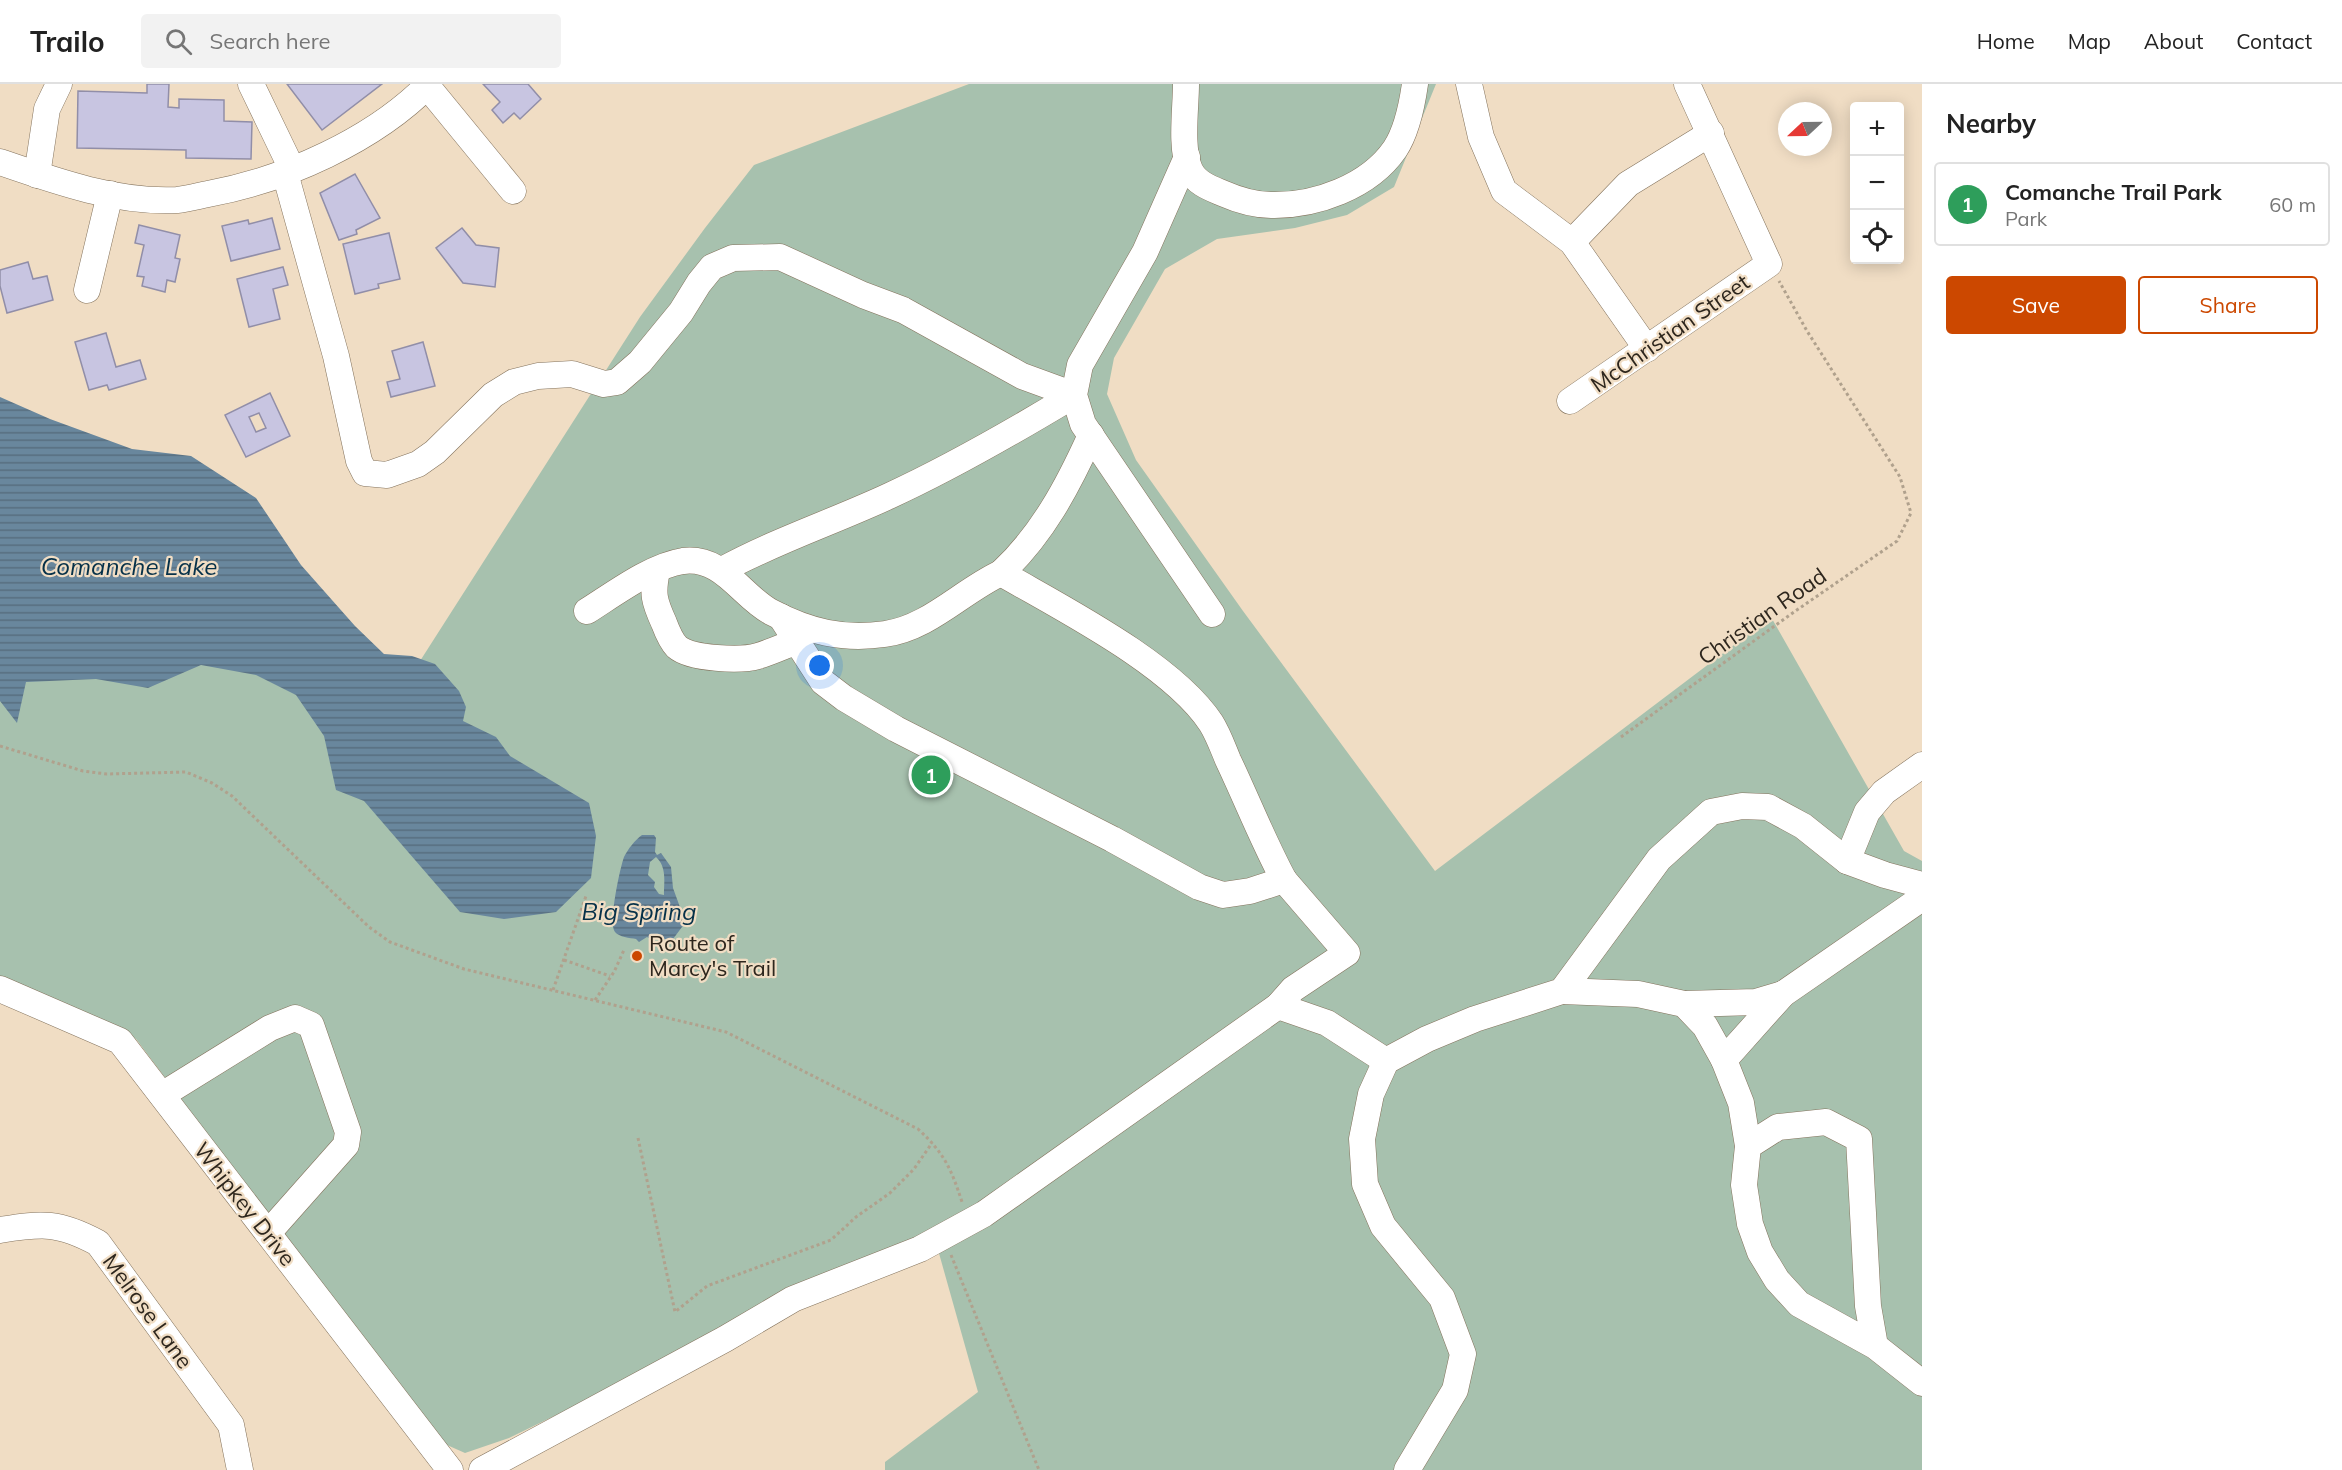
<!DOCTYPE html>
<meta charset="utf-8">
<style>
:root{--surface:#fff;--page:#f2f2f2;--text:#222;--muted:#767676;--line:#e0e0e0;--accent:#cc4800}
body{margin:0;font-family:Mulish,sans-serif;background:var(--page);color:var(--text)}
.controls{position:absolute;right:18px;top:18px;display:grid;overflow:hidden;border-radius:6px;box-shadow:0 3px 15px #0003}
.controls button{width:54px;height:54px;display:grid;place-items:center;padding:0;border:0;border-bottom:2px solid var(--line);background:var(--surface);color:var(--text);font:30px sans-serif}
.compass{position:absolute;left:1778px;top:18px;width:54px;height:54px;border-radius:50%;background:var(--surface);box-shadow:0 3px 15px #0003;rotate:248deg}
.you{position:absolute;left:820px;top:582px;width:21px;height:21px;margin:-15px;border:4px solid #fff;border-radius:50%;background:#1a73e8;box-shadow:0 0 0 9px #1a73e833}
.badge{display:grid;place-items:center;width:39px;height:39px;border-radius:50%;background:var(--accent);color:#fff;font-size:20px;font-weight:700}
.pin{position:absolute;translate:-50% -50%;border:3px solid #fff;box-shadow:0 2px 6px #0006}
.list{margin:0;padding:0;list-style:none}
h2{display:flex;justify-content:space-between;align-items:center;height:78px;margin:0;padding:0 24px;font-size:26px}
h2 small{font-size:20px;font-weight:400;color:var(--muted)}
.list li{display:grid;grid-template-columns:39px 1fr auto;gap:18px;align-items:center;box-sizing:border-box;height:84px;margin:0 12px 12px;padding:0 12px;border:2px solid var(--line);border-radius:6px}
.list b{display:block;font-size:22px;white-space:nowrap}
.list p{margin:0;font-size:20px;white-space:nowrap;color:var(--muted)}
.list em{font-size:20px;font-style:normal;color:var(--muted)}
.actions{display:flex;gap:12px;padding:18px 24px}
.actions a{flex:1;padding:14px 0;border:2px solid var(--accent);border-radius:6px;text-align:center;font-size:21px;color:var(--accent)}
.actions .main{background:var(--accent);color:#fff}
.icon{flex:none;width:33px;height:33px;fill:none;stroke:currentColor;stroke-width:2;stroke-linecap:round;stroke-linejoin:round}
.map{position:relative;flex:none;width:1922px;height:1386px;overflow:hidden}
header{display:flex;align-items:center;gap:36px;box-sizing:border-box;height:84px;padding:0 30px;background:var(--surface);border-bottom:2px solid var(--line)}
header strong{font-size:28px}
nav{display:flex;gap:33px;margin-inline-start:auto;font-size:21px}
.search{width:420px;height:54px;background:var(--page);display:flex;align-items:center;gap:15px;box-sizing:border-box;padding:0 21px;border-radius:6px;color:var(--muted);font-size:22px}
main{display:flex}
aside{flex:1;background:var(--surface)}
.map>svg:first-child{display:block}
.park{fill:#a7c1ae}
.water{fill:url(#water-rules);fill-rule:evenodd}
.building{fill:#c8c5e1;stroke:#918ea8;stroke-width:1.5;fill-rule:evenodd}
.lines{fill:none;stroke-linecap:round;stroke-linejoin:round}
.minor-casing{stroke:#84735d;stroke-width:27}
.path{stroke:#b0a18d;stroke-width:3;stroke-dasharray:3 3;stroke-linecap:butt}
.minor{stroke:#fff;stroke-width:26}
.poi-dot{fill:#cc4800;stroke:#f0ddc4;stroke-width:2}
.labels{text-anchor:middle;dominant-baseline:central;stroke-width:4.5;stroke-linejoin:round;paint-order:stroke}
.street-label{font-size:22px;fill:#2d261d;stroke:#f0ddc4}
.poi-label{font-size:22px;fill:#2d261d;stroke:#f0ddc4;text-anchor:start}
.water-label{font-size:24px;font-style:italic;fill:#063149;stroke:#f0ddc4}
</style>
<header>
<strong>Trailo</strong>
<div class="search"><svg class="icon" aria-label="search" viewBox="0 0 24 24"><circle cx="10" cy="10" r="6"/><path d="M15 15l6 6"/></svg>Search here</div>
<nav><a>Home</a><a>Map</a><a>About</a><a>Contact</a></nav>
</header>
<main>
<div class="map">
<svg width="1922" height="1386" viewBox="0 0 1922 1386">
<defs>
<pattern id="water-rules" width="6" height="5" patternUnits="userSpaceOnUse" patternTransform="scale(1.5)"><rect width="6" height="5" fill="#69879d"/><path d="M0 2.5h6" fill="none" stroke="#576e7f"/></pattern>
</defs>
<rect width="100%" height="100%" fill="#f0ddc4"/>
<path class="park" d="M969 0H1436L1394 103 1347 131 1295 144 1217 155 1165 185 1114 274 1107 310 1136 376 1243 527 1435 787 1771 533 1904 767 1922 777V1386H885V1378L978 1308 933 1148 509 1354 465 1369 438 1357 136 955 19 903 0 909V539L239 556 397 613 640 233 705 144 754 81Z"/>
<g class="water">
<path d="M0 313 50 335 132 365 191 372 256 414 301 481 355 542 384 570 412 572 435 580 459 607 466 623 463 637 496 653 510 672 589 719 596 752 591 794 556 828 504 835 460 828 364 717 336 706 324 652 296 611 256 591 201 581 148 604 96 595 26 598 17 639 0 617Z"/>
<path d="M642 751H654L656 754 655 768 657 771 661 769 671 783 673 804 681 826 689 833 694 831 692 838 682 843 673 855H651L647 853 639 858 636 855C630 854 619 853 615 848 608 839 620 784 624 773 628 765 635 756 642 751ZM656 773C667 783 664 798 664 811L659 810 654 803 655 798 648 791 650 778Z"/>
</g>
<g class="building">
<path d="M147 0H169L168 23 179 24V15L224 16V37L252 38 251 75 186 74V66L77 64 78 7 147 9Z"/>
<path d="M287 0H382L322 46Z"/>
<path d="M483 0H528L541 15 520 35 514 29 503 39 492 26 500 18Z"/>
<path d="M355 90 380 134 356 146 357 150 339 156 320 109Z"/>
<path d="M272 134 280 165 231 177 222 142 248 136 249 140Z"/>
<path d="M139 141 180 151 175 174 180 175 175 198 167 196 165 208 142 202 144 193 137 192 144 161 135 159Z"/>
<path d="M462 144 476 161 499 164 495 203 463 199 436 164Z"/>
<path d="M389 149 400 195 378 200 379 204 355 210 343 160Z"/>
<path d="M28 178 33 195 47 192 53 216 7 229 0 202V186Z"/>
<path d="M283 183 288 201 273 205 280 235 249 243 237 195Z"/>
<path d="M106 249 116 283 140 276 146 295 109 306 107 301 89 306 75 258Z"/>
<path d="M423 258 435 302 391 313 387 298 400 295 392 267Z"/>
<path d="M270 309 290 352 246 373 225 331ZM259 329 266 344 256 348 249 333Z"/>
</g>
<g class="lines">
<g class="minor-casing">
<g id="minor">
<path d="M251 0 292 85"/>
<path d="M1186 0C1186 24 1180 64 1190 86 1196 99 1210 104 1222 109 1238 116 1254 121 1271 121 1315 122 1369 103 1395 65 1407 47 1412 21 1415 0"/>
<path d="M1469 0 1481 53 1504 107 1572 158 1628 100 1711 49"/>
<path d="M427 2 513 107"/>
<path d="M1187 73 1145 168 1080 281 1074 311 1083 340 1212 530"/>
<path d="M0 78C55 97 117 119 177 116 187 115 198 112 208 110 285 96 374 56 429 0"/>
<path d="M285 89 336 272 359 377 365 389 387 391 418 380 435 368 493 311 514 298 538 292 572 290 604 300 617 298 640 278 681 228 699 199 712 183 733 174 780 173 863 211 903 226 1022 292 1074 311"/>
<path d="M37 91 47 25 59 0"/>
<path d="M1572 158 1647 265"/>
<path d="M87 206 110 110"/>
<path d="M1570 317 1769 180 1687 0"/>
<path d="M1091 351C1068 402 1042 451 1001 489 1063 525 1172 580 1211 639 1218 650 1223 664 1228 676 1247 716 1263 757 1284 796"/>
<path d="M657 486C652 510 654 517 664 539 667 547 671 557 677 563 691 575 741 577 758 572 771 568 784 562 797 557"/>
<path d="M722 486C775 457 833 438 889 412 950 384 1016 346 1074 311"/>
<path d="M587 527C614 510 651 482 683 477 723 472 741 512 771 528 809 548 843 556 885 550 929 544 962 507 1001 489"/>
<path d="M1847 777 1867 728 1884 708 1922 681"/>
<path d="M0 905 120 957 450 1386"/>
<path d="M1562 907 1638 910 1684 920 1705 942 1724 976 1783 910 1922 814"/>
<path d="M1684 920 1756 918 1783 910"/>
<path d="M1278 922 1327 939 1386 977"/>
<path d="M1724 976 1741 1019 1748 1062"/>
<path d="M162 1011 270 944 295 934 311 941 348 1048 346 1061 268 1149"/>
<path d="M0 1146C43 1139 59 1138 98 1159L231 1341 240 1386"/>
<path d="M1875 1262 1868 1222 1859 1055 1826 1038 1778 1043 1748 1062 1744 1101 1750 1140 1760 1168 1777 1196 1799 1220 1875 1262 1922 1299"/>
<path d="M482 1386 725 1255 793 1215 920 1165 984 1130 1278 922 1293 905 1347 869 1284 796 1250 807 1223 811 1199 803 1112 755 896 645 844 614 823 598 781 533"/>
<path d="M1407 1386 1455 1306 1463 1270 1442 1214 1383 1142 1365 1100 1362 1055 1371 1010 1386 977 1427 955 1475 935 1562 907 1659 775 1711 728 1742 722 1768 723 1803 742 1847 777 1885 791 1922 801"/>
</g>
</g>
<g class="path">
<path d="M1621 653 1794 528 1897 457 1911 429 1900 393 1807 247 1779 197"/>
<path d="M0 662 83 687 107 690 186 688 212 699 232 712 369 843 390 858 464 885 726 948 918 1045C944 1069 951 1084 962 1118"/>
<path d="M564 876 610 892"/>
<path d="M553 906 586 812"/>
<path d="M595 916 614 888 624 866"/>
<path d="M638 1054 675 1228 707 1202 831 1156 856 1133 890 1109 914 1085 932 1059"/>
<path d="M951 1171 1039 1386"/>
</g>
<use href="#minor" class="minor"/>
</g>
<circle class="poi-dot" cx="637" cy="872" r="6"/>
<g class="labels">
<g class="street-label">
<text transform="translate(1670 249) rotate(-35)">McChristian Street</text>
<text transform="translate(1762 532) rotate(-35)">Christian Road</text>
<text transform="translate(245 1120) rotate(52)">Whipkey Drive</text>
<text transform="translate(148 1227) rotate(54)">Melrose Lane</text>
</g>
<g class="poi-label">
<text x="649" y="859">Route of<tspan x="649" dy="25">Marcy's Trail</tspan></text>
</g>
<g class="water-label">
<text x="129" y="482">Comanche Lake</text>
<text x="639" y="827">Big Spring</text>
</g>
</g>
</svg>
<div class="controls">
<button>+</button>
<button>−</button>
<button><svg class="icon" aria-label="locate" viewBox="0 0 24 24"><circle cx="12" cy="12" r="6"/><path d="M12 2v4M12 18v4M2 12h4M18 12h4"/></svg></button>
</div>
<svg class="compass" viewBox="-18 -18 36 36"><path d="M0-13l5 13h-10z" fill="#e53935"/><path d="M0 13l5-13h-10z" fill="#767676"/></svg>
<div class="you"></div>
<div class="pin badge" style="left:931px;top:691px;background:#2e9e5b">1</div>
</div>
<aside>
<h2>Nearby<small></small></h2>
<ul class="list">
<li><span class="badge" style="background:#2e9e5b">1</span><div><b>Comanche Trail Park</b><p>Park</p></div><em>60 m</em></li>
</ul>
<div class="actions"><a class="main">Save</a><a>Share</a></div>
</aside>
</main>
